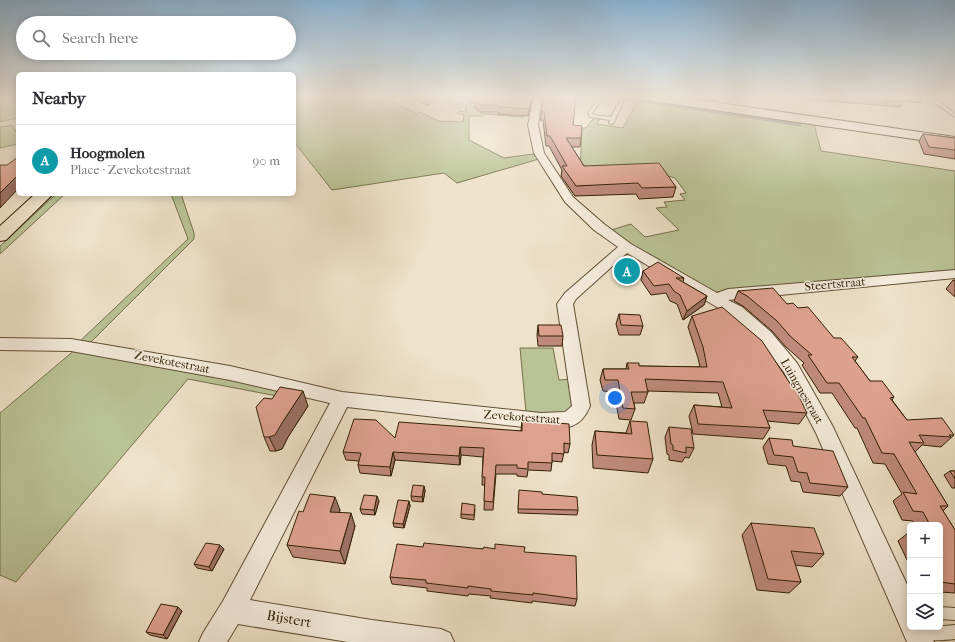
<!DOCTYPE html>
<meta charset="utf-8">
<style>
:root{--surface:#fff;--page:#f2f2f3;--text:#2b2b33;--muted:#7c7c81;--line:#e1e1e2;--accent:#111827}
body{margin:0;font-family:"IM FELL French Canon",serif;background:var(--page);color:var(--text)}
.controls{position:absolute;right:12px;bottom:12px;display:grid;overflow:hidden;border-radius:6px;box-shadow:0 2px 10px #0003}
.controls button{width:36px;height:36px;display:grid;place-items:center;padding:0;border:0;border-bottom:1px solid var(--line);background:var(--surface);color:var(--text);font:20px sans-serif}
.you{position:absolute;left:615px;top:398px;width:14px;height:14px;margin:-10px;border:3px solid #fff;border-radius:50%;background:#1a73e8;box-shadow:0 0 0 6px #1a73e833}
.badge{display:grid;place-items:center;width:26px;height:26px;border-radius:50%;background:var(--accent);color:#fff;font-size:13px;font-weight:700}
.pin{position:absolute;translate:-50% -50%;border:2px solid #fff;box-shadow:0 1px 4px #0006}
.list{margin:0;padding:0;list-style:none}
h2{display:flex;justify-content:space-between;align-items:center;height:52px;margin:0;padding:0 16px;font-size:17px}
h2 small{font-size:13px;font-weight:400;color:var(--muted)}
.list li{display:grid;grid-template-columns:26px 1fr auto;gap:12px;align-items:center;box-sizing:border-box;height:72px;padding:0 16px;border-top:1px solid var(--line)}
.list b{display:block;font-size:15px;white-space:nowrap}
.list p{margin:0;font-size:13px;white-space:nowrap;color:var(--muted)}
.list em{font-size:13px;font-style:normal;color:var(--muted)}
.icon{flex:none;width:22px;height:22px;fill:none;stroke:currentColor;stroke-width:2;stroke-linecap:round;stroke-linejoin:round}
.map{position:relative;flex:none;width:955px;height:642px;overflow:hidden}
.search{position:absolute;background:var(--surface);box-shadow:0 2px 10px #0003;left:16px;top:16px;width:280px;height:44px;display:flex;align-items:center;gap:10px;box-sizing:border-box;padding:0 14px;border-radius:22px;color:var(--muted);font-size:15px}
.panel{position:absolute;background:var(--surface);box-shadow:0 2px 10px #0003;left:16px;top:72px;width:280px;height:124px;border-radius:6px}
.map>svg:first-child{display:block}
.green{fill:#bac396;stroke:#76724c}
.lines{fill:none;stroke-linecap:round;stroke-linejoin:round}
.stream{stroke:#747c76;stroke-width:2.5}
.lane-casing{stroke:#625035;stroke-width:2}
.street-casing{stroke:#625035;stroke-width:2}
.secondary-casing{stroke:#332003;stroke-width:2}
.primary-casing{stroke:#332003;stroke-width:2}
.lane{fill:#f5ecdd;fill-rule:evenodd}
.street{fill:#f5ecdd;fill-rule:evenodd}
.secondary{fill:#f5ecdd;fill-rule:evenodd}
.primary{fill:#efe2ca;fill-rule:evenodd}
.wall{fill:#bf8a7d;stroke:#332003}
.shaded-wall{fill:#9b7166;stroke:#332003}
.building{fill:#dea191;stroke:#332003}
.labels{text-anchor:middle;dominant-baseline:central;stroke-width:3;stroke-linejoin:round;paint-order:stroke}
.street-label{font-size:12px;fill:#332003;stroke:#f5ecdd}
.near-street-label{font-size:14px;fill:#332003;stroke:#f5ecdd}
</style>
<div class="map">
<svg width="955" height="642" viewBox="0 0 955 642">
<rect width="100%" height="100%" fill="#efe2ca"/>
<filter id="stains"><feTurbulence type="fractalNoise" baseFrequency=".005" numOctaves="4"/><feColorMatrix values="0 0 0 0 .2 0 0 0 0 .09 0 0 0 0 .02 0 0 0 .5 -.17"/></filter>
<radialGradient id="worn" r=".72"><stop offset=".6" stop-color="#630" stop-opacity="0"/><stop offset="1" stop-color="#630" stop-opacity=".3"/></radialGradient>
<g class="green">
<path d="M18 97V118L0 122V101Z"/>
<path d="M294 97H384L417 114 420 112 439 121 463 122 464 115 457 113 459 111 466 112 465 104H451L442 97 455 99 458 97 471 101 470 104 481 113 524 117 483 114V116H469V140L504 158 533 154 539 159 457 183 444 173 332 190 294 142Z"/>
<path d="M610 97H642L814 124 821 151 955 171V271L717 292 710 290 630 244 611 230 631 224 645 237 679 230 656 208 667 207 664 202 685 200 680 194 686 193 675 178 657 173H580L582 128H586L594 118 600 119 597 124 623 128 637 102Z"/>
<path d="M12 125 18 135V144L0 148V127Z"/>
<path d="M56 194H65L0 254V246Z"/>
<path d="M171 194H181L194 233V239L90 343 80 341 188 239Z"/>
<path d="M520 348H553L559 380 572 379 576 406 562 415 526 412Z"/>
<path d="M76 349 282 389 277 396 188 379 16 582 0 575V413Z"/>
</g>
<g class="lines">
<g class="stream">
<path d="M0 99 9 97"/>
<path d="M640 101 800 125"/>
</g>
<g class="lane-casing">
<g id="lane">
<path d="M600 97H604L592 113 594 115 611 117 620 100 624 101 613 124 609 123 610 120 590 117 588 113Z"/>
<path d="M926 97C934 97 949 108 955 114V117Z"/>
<path d="M940 607 955 608V620L940 619Z"/>
<path d="M955 625V639C942 640 928 642 915 637L913 632 916 627H933Z"/>
</g>
</g>
<g class="street-casing">
<path id="street" d="M534 97H542L538 125 544 153 573 197 604 224 631 244 717 293 728 289 955 270V278L728 300 742 307 771 332 797 363 832 425 910 591V627H928L934 642H907L816 433 784 372 759 340 730 315 627 253 576 299 573 304 590 406C580 430 565 429 541 429L347 407 250 600 372 620 441 629 450 633 454 642H348L238 624 227 642H199L203 633 223 601 330 403 230 380 71 351 0 350V338L71 339 230 366 342 392 541 413 565 412 572 406 557 304 565 293 618 247 594 230 565 202 534 153 528 125Z"/>
</g>
<g class="secondary-casing">
<path id="secondary" d="M647 97H678L955 137V145L653 101 649 100Z"/>
</g>
<g class="primary-casing">
<path id="primary" d="M35 194H53L6 240 0 241V226Z"/>
</g>
<use href="#lane" class="lane"/>
<use href="#street" class="street"/>
<use href="#secondary" class="secondary"/>
<use href="#primary" class="primary"/>
</g>
<g class="wall">
<path d="M411 97H436L428 106Z"/>
<path d="M464 97H532L528 116 498 114V112H480L475 107V104L471 103Z"/>
<path d="M543 97 573 125 581 138 580 147H572L584 166 676 187 673 197 639 199 636 194 575 196 561 176 562 170 549 146H546L543 120H540Z"/>
<path d="M688 97H718L717 101Z"/>
<path d="M800 97H922L923 98 920 103 903 101 904 102 901 107 801 99Z"/>
<path d="M923 134 955 138V159L924 154 919 141Z"/>
<path d="M643 271 684 278 683 282 707 296 704 305 683 320 677 304 670 301 666 293 651 295 641 280Z"/>
<path d="M953 280H955V297L946 289Z"/>
<path d="M738 291 787 304 798 308 834 338 858 357 855 361 870 381 894 397 892 400 907 420 954 435 941 447 922 445 915 452 948 506 943 511 955 530V593L940 592V525H915L913 521 902 520 893 501 902 494 885 464 873 463 857 428H855L832 393H820L802 365 804 363 785 346 772 331 743 306 734 301Z"/>
<path d="M619 314 643 326 640 335H619L616 324Z"/>
<path d="M692 316 807 413 799 424 767 421 770 428 763 439 693 434 689 416 694 405 722 407 718 393 648 391V392L644 403H634L635 409 631 420 619 419 614 392 603 391 600 380 603 369H626L627 363 639 366 700 367 698 358 688 327Z"/>
<path d="M538 325 563 336 562 346H538L537 335Z"/>
<path d="M308 406 288 437 282 449 276 451H270L264 437Z"/>
<path d="M522 420 570 444 568 453 564 452 562 462 552 461 551 471 528 470 527 477 517 476V474H496L493 510H484L485 485H482L483 457 461 455 460 465 395 460 391 476 360 473 358 465 359 461 346 460 343 452 395 438 521 431Z"/>
<path d="M630 421 653 459 648 473 593 468 592 445 595 431 626 433Z"/>
<path d="M669 427 694 448 689 458 685 457 682 462 669 460V455L667 454 665 437Z"/>
<path d="M769 438 793 446 848 487 840 496 803 492 800 482 791 481 786 466 768 464 763 447Z"/>
<path d="M950 471H955V488H952L944 475Z"/>
<path d="M424 486 425 491 423 502 412 501 411 496Z"/>
<path d="M542 494 578 510 577 515 518 513 519 495Z"/>
<path d="M379 501 375 515 362 514 360 509Z"/>
<path d="M409 501 410 506 404 528 394 527 393 523Z"/>
<path d="M475 509 474 520 461 518V514Z"/>
<path d="M340 510 339 513 355 526 345 564 293 557 287 545 303 512Z"/>
<path d="M751 523 824 554 812 567 795 565 801 582 789 593 757 590 742 535Z"/>
<path d="M908 533H910V566L898 541Z"/>
<path d="M220 545 224 549 212 571 197 568 194 564Z"/>
<path d="M423 547 483 549 524 552 577 599 575 606 532 601V603L490 598 491 596 469 594 468 596 427 591V588L392 584 390 577Z"/>
<path d="M178 607 182 611 167 639 150 635 146 632Z"/>
</g>
<g class="shaded-wall">
<path d="M430 97H436L428 106V99Z"/>
<path d="M532 97V100L528 116 529 109Z"/>
<path d="M18 175V189L0 208V193Z"/>
<path d="M707 296 704 305 683 320 687 311Z"/>
<path d="M303 391 308 406 288 437 282 449 276 451 269 437 282 423Z"/>
<path d="M460 447 461 455 460 465 459 456Z"/>
<path d="M393 452 395 460 391 476 390 467Z"/>
<path d="M424 486 425 491 423 502 422 497Z"/>
<path d="M377 496 379 501 375 515 374 510Z"/>
<path d="M335 497 340 510 336 525 330 512Z"/>
<path d="M409 501 410 506 404 528 403 524Z"/>
<path d="M351 513 355 526 345 564 340 551Z"/>
<path d="M220 545 224 549 212 571 209 567Z"/>
<path d="M178 607 182 611 167 639 163 635Z"/>
</g>
<g class="building">
<path d="M424 97H430L428 99Z"/>
<path d="M475 97H532L529 109 498 107 499 105H480L475 100 477 97Z"/>
<path d="M543 97H576L573 125 582 126 581 138H566L584 166 659 163 676 187 642 188 638 183 576 186 562 166H567L550 136H547L544 111H541Z"/>
<path d="M837 97H899L904 102Z"/>
<path d="M923 134 955 138V150L929 147Z"/>
<path d="M18 157V175L0 193V165H7Z"/>
<path d="M658 262 684 278H676L707 296 687 311 680 295 674 291 669 284 654 286 643 271Z"/>
<path d="M773 288 787 304 793 303 798 308 808 307 834 338H841L858 357H852L870 381H882L894 397 890 398 907 420 942 418 954 435H949L951 437 919 435 924 443 909 442 948 506H940L955 530V584L940 582V525H930L923 512 913 511 903 492 917 494 894 454 882 453 865 418H863L839 383H827L808 355H812L790 336 777 321 747 296 738 291Z"/>
<path d="M722 307 762 341 793 388H795L807 413 763 410 770 428 698 424 694 405 732 408 723 382 645 379 648 392H631L635 409 623 408 618 380H605L603 369H629L627 363H639V366L707 367 703 347 692 316Z"/>
<path d="M619 314 640 315 643 326 621 325Z"/>
<path d="M538 325H561L563 336H539Z"/>
<path d="M280 387 303 391 282 423 275 435 269 437H264L256 407 264 398 272 399Z"/>
<path d="M354 419 376 420 395 438 399 422 522 431V420L569 424 570 444 564 443V454L552 453V463L528 462V469L517 468V465H496L493 502 484 501 485 477H482L484 448 460 447 459 456 393 452 390 467 358 465 361 453 343 452Z"/>
<path d="M630 421 647 422 653 459 597 455 595 431 632 434Z"/>
<path d="M669 427 691 429 694 448 686 447V453L673 450V445L671 444Z"/>
<path d="M769 438 792 440 793 446 833 451 848 487 810 483 807 473 798 472 793 457 774 455Z"/>
<path d="M950 471H955V479Z"/>
<path d="M413 485 424 486 422 497 411 496Z"/>
<path d="M519 490 542 492V494L577 497 578 510 518 509Z"/>
<path d="M310 494 335 497 330 512 351 513 340 551 287 545 299 511 303 512Z"/>
<path d="M364 495 377 496 374 510 360 509Z"/>
<path d="M398 500 409 501 403 524 393 523Z"/>
<path d="M462 503 475 505 474 515 461 514Z"/>
<path d="M751 523 814 528 824 554 791 551 801 582 768 579Z"/>
<path d="M206 543 220 545 209 567 194 564Z"/>
<path d="M424 543 483 549 484 547 495 549V544L525 547 524 552 576 556 577 599 533 593V595L491 591V589L468 586V588L426 583V580L390 577 397 544 423 547Z"/>
<path d="M161 604 178 607 163 635 146 632Z"/>
</g>
<linearGradient id="sky" x2="0" y2="1"><stop stop-color="#8bb6d9"/><stop offset="0.52" stop-color="#f8f2e7"/><stop offset="1" stop-color="#f8f2e7" stop-opacity="0"/></linearGradient>
<rect width="955" height="187" fill="url(#sky)"/>
<g class="labels">
<g class="street-label">
<text transform="translate(835 284) rotate(-5)">Steertstraat</text>
<text transform="translate(172 362) rotate(11)">Zevekotestraat</text>
<text transform="translate(802 391) rotate(60)">Luingnestraat</text>
<text transform="translate(522 417) rotate(4)">Zevekotestraat</text>
</g>
<g class="near-street-label">
<text transform="translate(289 619) rotate(10)">Bijstert</text>
</g>
</g>
<rect width="100%" height="100%" filter="url(#stains)"/>
<rect width="100%" height="100%" fill="url(#worn)"/>
</svg>
<div class="controls">
<button>+</button>
<button>−</button>
<button><svg class="icon" aria-label="layers" viewBox="0 0 24 24"><path d="M12 4l9 5-9 5-9-5zM3 14l9 5 9-5"/></svg></button>
</div>
<div class="you"></div>
<div class="pin badge" style="left:627px;top:271px;background:#0f9aa8">A</div>
<div class="search"><svg class="icon" aria-label="search" viewBox="0 0 24 24"><circle cx="10" cy="10" r="6"/><path d="M15 15l6 6"/></svg>Search here</div>
<section class="panel">
<h2>Nearby<small></small></h2>
<ul class="list">
<li><span class="badge" style="background:#0f9aa8">A</span><div><b>Hoogmolen</b><p>Place · Zevekotestraat</p></div><em>90 m</em></li>
</ul>
</section>
</div>
